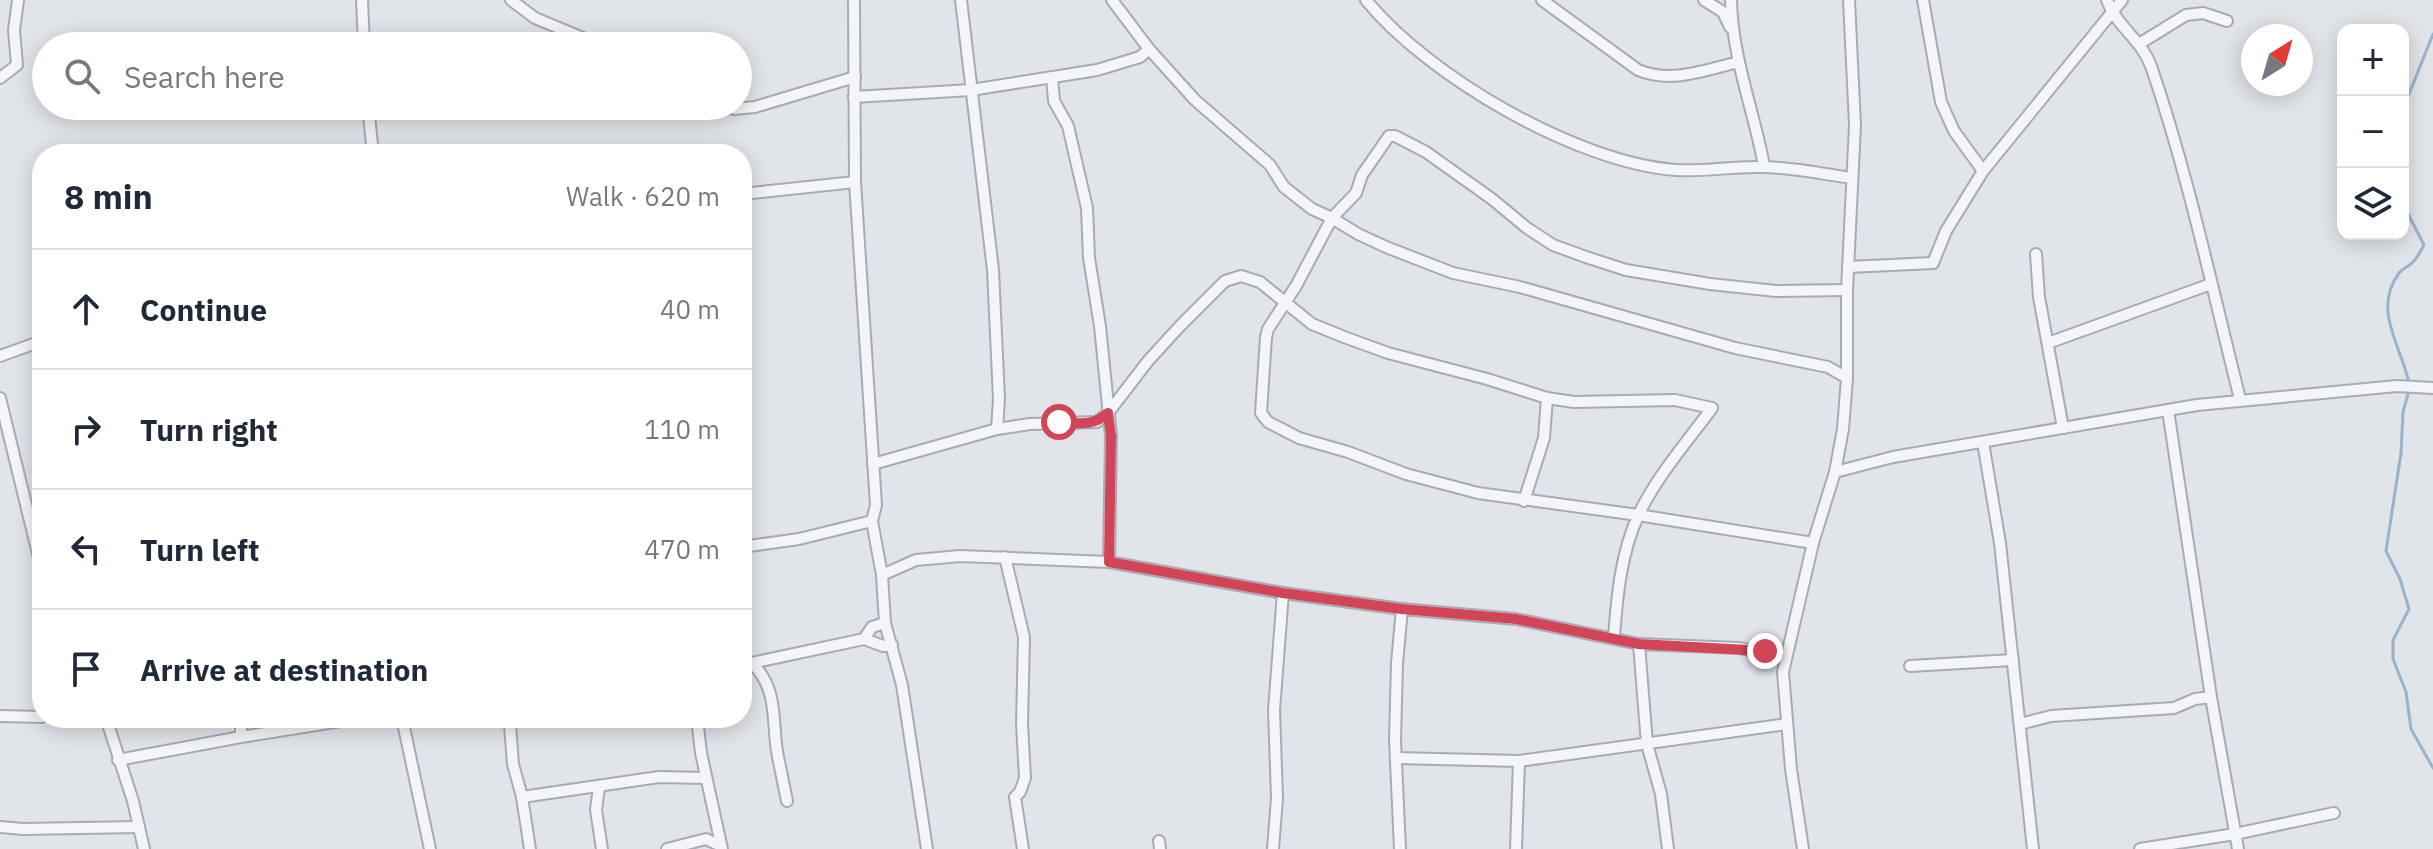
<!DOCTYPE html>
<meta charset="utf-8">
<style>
:root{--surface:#fff;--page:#f2f2f3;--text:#1f2937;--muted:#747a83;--line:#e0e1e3}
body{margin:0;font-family:"IBM Plex Sans",sans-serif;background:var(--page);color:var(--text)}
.controls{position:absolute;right:24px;top:24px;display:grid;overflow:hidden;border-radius:16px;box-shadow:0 4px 20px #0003}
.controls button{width:72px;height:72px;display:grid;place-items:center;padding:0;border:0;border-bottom:2px solid var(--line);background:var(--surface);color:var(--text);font:40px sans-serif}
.compass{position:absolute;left:2241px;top:24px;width:72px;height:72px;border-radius:50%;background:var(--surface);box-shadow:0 4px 20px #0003;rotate:37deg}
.stop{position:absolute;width:24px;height:24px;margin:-18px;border:6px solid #d24458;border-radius:50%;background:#fff}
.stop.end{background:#d24458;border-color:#fff;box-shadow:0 2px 8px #0008}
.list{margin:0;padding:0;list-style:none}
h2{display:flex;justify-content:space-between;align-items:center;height:104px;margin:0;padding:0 32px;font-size:34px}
h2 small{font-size:26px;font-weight:400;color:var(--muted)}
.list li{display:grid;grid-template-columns:52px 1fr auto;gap:24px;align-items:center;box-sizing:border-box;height:120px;padding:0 32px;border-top:2px solid var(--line)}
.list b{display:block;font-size:30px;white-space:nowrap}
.list em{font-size:26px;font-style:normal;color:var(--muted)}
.icon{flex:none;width:44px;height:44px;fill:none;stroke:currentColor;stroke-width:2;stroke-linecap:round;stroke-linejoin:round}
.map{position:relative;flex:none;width:2433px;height:849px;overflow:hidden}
.search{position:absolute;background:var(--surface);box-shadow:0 4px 20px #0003;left:32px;top:32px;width:720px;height:88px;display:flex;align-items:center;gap:20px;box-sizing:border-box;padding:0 28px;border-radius:44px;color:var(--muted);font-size:30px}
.panel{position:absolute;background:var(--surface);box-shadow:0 4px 20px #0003;left:32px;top:144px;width:720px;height:584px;border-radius:32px}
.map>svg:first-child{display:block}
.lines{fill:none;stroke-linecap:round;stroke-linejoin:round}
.stream{stroke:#9bb2cb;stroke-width:3}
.minor-casing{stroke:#a6acb4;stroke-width:14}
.minor{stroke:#f4f5f8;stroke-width:10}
.route{stroke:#d24458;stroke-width:10}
</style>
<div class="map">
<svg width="2433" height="849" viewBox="0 0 2433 849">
<rect width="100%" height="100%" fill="#e1e5ea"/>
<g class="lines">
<g class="stream">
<path d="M2403 109 2433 34"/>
<path d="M2403 204 2424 245C2421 250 2418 257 2414 261 2409 267 2403 268 2399 273 2372 310 2401 345 2409 383"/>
<path d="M2409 390 2403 412 2401 453 2386 551 2400 579 2409 609 2393 640V659L2406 692 2411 729 2433 768"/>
</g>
<g class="minor-casing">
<g id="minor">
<path d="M362 0 364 46"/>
<path d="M511 0 535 18 602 46"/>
<path d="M854 0 855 182 876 505 872 521 882 575 885 623 902 685 927 849"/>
<path d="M961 0 993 270 999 399 997 429"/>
<path d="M1112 0 1149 49 1195 100 1270 165 1284 187 1312 209 1332 218 1356 193 1362 175 1389 136H1395L1426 152 1492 199 1527 228 1553 245 1586 257 1626 270 1710 284 1776 291 1847 290"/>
<path d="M1366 0C1428 76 1577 163 1676 170 1704 172 1733 166 1761 167 1791 167 1822 174 1852 178"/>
<path d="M1542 0 1638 70C1672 84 1704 70 1739 62"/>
<path d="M1704 0 1723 12 1730 27"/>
<path d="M1731 0C1732 57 1754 111 1764 166"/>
<path d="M1923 0 1941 102 1954 131 1983 171"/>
<path d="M2107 0C2116 26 2141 39 2151 66 2188 174 2212 288 2240 399"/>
<path d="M2139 44 2186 15 2203 13 2227 21"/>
<path d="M1052 77 1054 101 1068 126 1087 208 1089 258 1100 326 1111 436 1109 562"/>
<path d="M0 78 17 65 14 30 18 0"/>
<path d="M854 97 971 90 1097 70 1140 57 1149 49"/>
<path d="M368 106 373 154"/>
<path d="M732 106 734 109 755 107 855 77"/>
<path d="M742 194 855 182"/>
<path d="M2036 254 2039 297 2063 428"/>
<path d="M1848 267 1933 263 1946 231 1983 171 2122 0"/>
<path d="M2048 343 2211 284"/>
<path d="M0 356 42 341"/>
<path d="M0 398 42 570"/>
<path d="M2168 410 2211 697 2238 849"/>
<path d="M1983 442 2000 543 2033 849"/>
<path d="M873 464 997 429 1030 424 1097 422 1108 413 1148 361 1180 326 1225 281 1241 276 1260 282 1312 324 1344 337 1388 353 1487 379 1547 398 1574 402 1675 400 1712 408C1687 442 1656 477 1638 516 1621 553 1617 596 1614 637"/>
<path d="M1835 472 1893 457 2197 405 2397 386 2433 388"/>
<path d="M1524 501 1544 438 1547 398"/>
<path d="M1813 543 1638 515 1478 493 1406 474 1348 452 1299 438 1268 422 1261 413 1266 337 1268 329 1296 286 1332 218 1358 234 1386 247 1453 273 1520 287 1735 348 1828 367 1847 378"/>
<path d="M742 547 799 539 872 521"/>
<path d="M1005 557 1024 637 1022 724 1025 778 1020 792 1015 797 1023 849"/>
<path d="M882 575 916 560 960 556 1109 562 1283 593 1402 609 1516 619 1639 644 1739 648 1785 657"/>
<path d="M864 639 872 627 885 623"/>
<path d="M1639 644 1647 744 1661 794 1668 849"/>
<path d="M752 663C780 691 771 723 778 757 781 772 784 786 787 801"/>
<path d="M742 665 864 639 883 646 892 645"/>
<path d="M1910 666 2013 660"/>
<path d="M0 716 42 717"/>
<path d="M106 718 133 801 144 849"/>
<path d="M241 718V737"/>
<path d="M402 718 430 849"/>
<path d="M504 718 510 725 513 764 522 797 530 849"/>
<path d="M697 718 701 753 722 849"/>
<path d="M2020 724 2051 716 2174 708 2195 699 2211 697"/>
<path d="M1396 758 1519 761 1787 724"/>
<path d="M118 760 241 737 360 718"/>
<path d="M599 787 596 810 602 849"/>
<path d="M522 797 659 777 706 778"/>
<path d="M0 827 23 829 139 827"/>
<path d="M1159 841 1160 849"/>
<path d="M667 849 706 839 721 846"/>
<path d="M1273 849 1277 798 1274 710 1283 593"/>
<path d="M1400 849 1395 740 1397 663 1402 609"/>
<path d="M1516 849 1519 761"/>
<path d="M1803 849 1791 769 1783 672 1813 543 1835 472 1843 429 1847 378V290L1855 125 1849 0"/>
<path d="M2140 849 2235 834 2334 813"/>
</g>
</g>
<use href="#minor" class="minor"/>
</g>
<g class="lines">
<path class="route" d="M1059 422C1078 423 1093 427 1108 413L1111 436 1109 562 1283 593 1402 609 1516 619 1639 644 1765 651"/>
</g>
</svg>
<div class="controls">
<button>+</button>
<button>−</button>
<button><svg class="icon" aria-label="layers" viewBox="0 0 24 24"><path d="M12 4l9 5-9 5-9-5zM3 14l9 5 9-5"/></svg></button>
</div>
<svg class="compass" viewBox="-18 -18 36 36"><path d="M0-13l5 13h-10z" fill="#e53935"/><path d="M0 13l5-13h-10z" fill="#747a83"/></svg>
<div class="stop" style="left:1059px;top:422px"></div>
<div class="stop end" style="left:1765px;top:651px"></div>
<div class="search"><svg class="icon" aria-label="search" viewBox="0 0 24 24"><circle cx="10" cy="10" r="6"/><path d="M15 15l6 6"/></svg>Search here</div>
<section class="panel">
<h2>8 min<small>Walk · 620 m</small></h2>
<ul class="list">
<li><svg class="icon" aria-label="ahead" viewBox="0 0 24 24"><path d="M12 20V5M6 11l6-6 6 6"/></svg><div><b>Continue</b></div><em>40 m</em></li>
<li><svg class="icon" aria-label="right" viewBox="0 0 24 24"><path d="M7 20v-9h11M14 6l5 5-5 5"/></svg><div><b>Turn right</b></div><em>110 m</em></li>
<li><svg class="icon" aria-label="left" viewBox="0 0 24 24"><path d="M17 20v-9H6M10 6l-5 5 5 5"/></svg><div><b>Turn left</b></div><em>470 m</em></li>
<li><svg class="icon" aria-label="arrive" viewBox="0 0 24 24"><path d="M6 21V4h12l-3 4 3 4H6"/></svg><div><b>Arrive at destination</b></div></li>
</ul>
</section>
</div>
